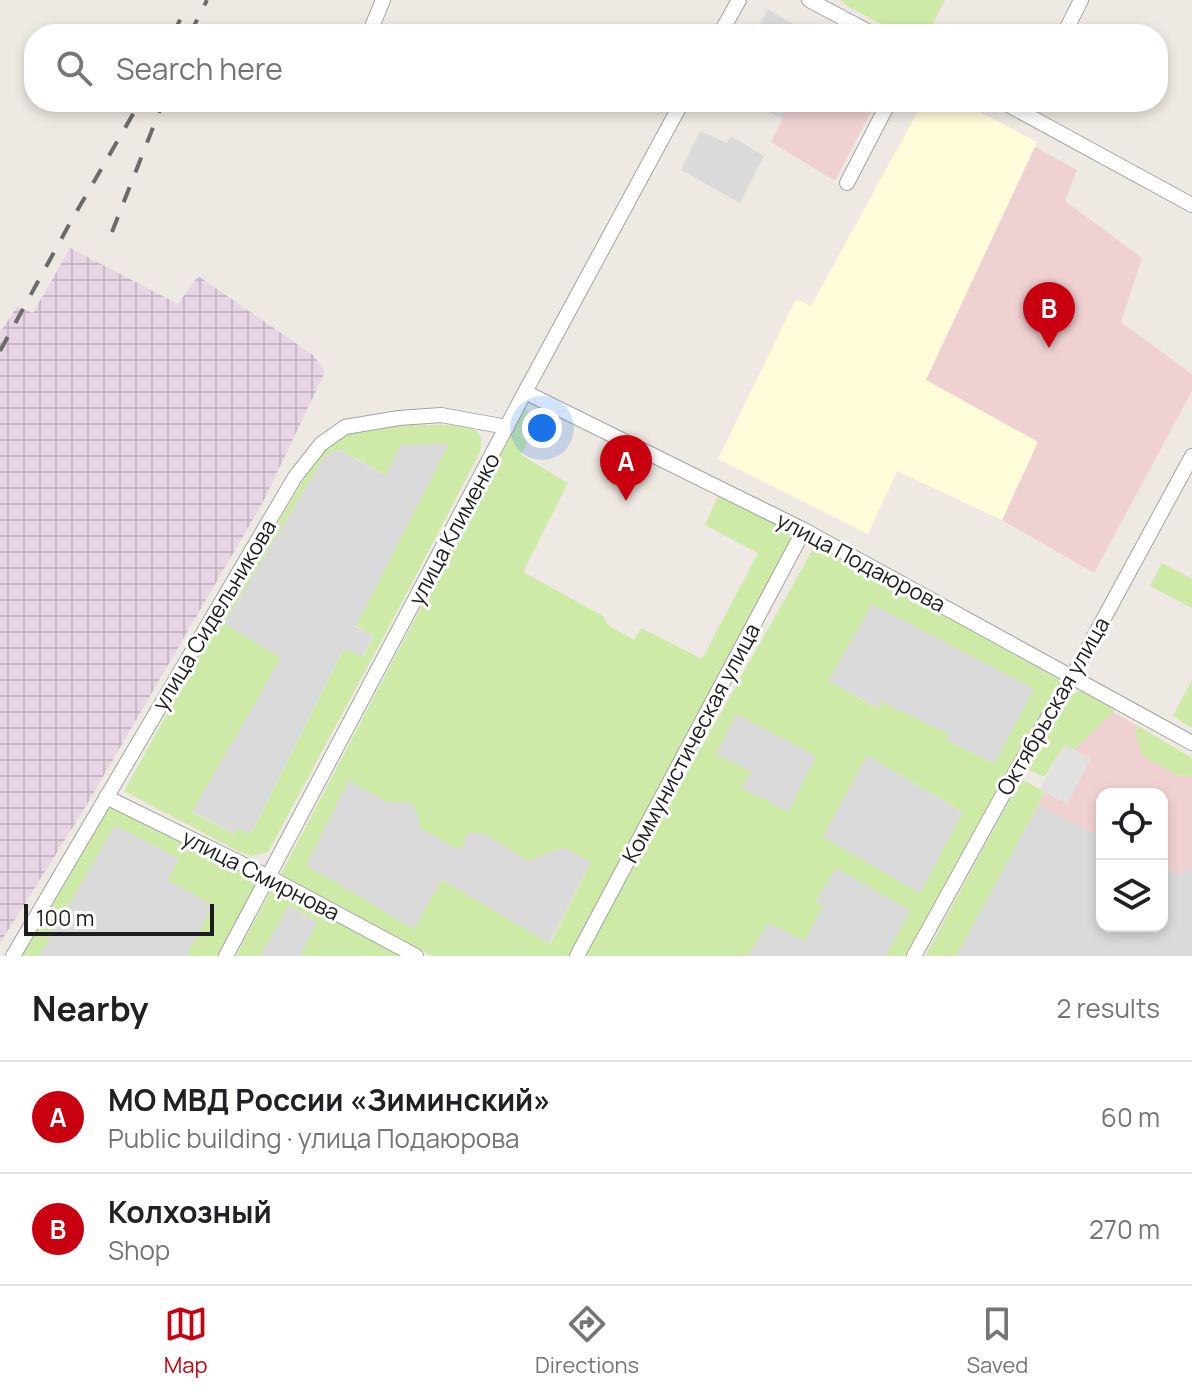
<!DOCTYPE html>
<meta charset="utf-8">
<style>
:root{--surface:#fff;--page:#f2f2f2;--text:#202124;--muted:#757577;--line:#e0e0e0;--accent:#c90010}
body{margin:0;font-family:Manrope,sans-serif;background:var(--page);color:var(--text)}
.controls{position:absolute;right:24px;bottom:24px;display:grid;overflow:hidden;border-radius:16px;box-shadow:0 4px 12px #0003}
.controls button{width:72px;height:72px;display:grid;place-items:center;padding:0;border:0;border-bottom:2px solid var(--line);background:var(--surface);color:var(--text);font:40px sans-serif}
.scale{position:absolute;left:24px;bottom:20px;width:190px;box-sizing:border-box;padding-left:8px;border:4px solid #1d1d1d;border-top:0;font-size:22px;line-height:28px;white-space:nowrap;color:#1d1d1d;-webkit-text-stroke:6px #fff;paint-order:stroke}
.you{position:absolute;left:542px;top:428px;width:28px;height:28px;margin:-20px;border:6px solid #fff;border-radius:50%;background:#1a73e8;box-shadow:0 0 0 12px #1a73e833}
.badge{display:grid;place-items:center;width:52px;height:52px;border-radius:50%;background:var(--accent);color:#fff;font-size:26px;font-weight:700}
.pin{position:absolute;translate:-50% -66px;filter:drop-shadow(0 2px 4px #0008)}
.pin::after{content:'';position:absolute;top:42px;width:28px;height:24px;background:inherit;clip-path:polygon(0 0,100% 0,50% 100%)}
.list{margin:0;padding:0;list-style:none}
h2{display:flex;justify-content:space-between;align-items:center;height:104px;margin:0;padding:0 32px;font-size:34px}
h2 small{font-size:26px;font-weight:400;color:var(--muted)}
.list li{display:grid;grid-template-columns:52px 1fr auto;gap:24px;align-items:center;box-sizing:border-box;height:112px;padding:0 32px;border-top:2px solid var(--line)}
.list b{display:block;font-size:30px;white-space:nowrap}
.list p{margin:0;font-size:26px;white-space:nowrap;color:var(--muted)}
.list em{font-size:26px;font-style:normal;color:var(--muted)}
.icon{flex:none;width:44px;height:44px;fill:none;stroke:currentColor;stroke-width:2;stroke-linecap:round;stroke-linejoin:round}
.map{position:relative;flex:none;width:1192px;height:956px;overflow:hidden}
.search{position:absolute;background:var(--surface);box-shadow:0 4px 12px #0003;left:24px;right:24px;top:24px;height:88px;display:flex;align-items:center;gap:20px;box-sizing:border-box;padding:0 28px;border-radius:32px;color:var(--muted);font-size:30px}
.sheet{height:328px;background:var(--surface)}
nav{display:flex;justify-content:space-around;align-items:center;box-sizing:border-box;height:112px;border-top:2px solid var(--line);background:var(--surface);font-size:22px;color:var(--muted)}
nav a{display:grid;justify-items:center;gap:4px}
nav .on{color:var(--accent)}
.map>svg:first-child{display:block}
.residential{fill:#dbdada}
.commercial{fill:#f0d1d2}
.industrial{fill:url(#industrial-grid)}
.education{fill:#fffcda}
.grass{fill:#cdeaa7;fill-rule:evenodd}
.parking{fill:#e1e1e1}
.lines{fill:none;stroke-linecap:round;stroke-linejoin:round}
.minor-casing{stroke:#a4a4a4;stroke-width:16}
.minor{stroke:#fff;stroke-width:14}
.rail{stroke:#6b6b6b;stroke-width:4;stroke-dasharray:16 16;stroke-linecap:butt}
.labels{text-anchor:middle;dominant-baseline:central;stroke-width:6;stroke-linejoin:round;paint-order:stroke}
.street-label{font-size:22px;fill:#1d1d1d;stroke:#fff}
</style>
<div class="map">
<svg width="1192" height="956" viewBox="0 0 1192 956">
<defs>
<pattern id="industrial-grid" width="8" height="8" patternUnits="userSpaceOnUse" patternTransform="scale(2)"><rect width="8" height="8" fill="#e7d4e5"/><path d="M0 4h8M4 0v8" fill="none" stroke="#c6b6c4"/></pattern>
</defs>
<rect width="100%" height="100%" fill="#eee9e2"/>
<g class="residential">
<path d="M768 9 796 26 810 34H754Z"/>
<path d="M746 102H791L783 119Z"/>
<path d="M700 131 727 143 731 136 764 156 740 203 681 170Z"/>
<path d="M450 443 356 627 374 636 362 657 344 648 251 834H235L140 784 223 624 325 456 338 449 385 475 400 445Z"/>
<path d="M872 604 1035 689 994 764 946 740 949 735 881 703 878 708 828 681Z"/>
<path d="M736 714 816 756 788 812 742 788 715 754Z"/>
<path d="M867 755 964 813 920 893 823 837Z"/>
<path d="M349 780 386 802 412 803 460 849 467 831 485 834 528 861 563 847 591 862 549 944 442 880 414 930 305 865Z"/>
<path d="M1038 805 1102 837V926H1162V867L1179 876 1185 867 1192 870V956H956Z"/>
<path d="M115 825 179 859 168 880 213 905 187 956H39Z"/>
<path d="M836 868 910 910 886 956H748L767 922 804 941 823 906 815 902Z"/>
<path d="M288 905 317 922 300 956H260Z"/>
</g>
<g class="commercial">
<path d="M791 102H876L835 181 771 142Z"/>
<path d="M1035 147 1077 170 1065 201 1142 258 1121 322 1192 374V391L1094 573 1002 520 1038 442 925 381Z"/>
<path d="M1113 712 1138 726 1136 731 1176 775 1192 776V870L1185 867 1180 876 1162 867V794H1102V837L1038 805 1045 792 1067 803 1091 759 1074 750Z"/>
</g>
<path class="industrial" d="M70 248 178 304 198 276 313 355 325 372 263 502 83 811 0 943V332L17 307 33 313Z"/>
<path class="education" d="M923 102H961L1037 142 926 380 1038 442 1002 520 897 471 868 534 718 459 796 299 811 306Z"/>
<g class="grass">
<path d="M840 0H945L927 34H900L849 7Z"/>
<path d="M525 409 540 418 521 455 568 483 523 572 603 616 608 625 634 640 641 628 702 659 758 553 705 525 720 491 801 532 569 956H432L280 876ZM349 780 386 802 412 803 417 811 420 828 460 850 468 832 485 834 528 861 563 847 591 862 550 944 442 880 414 929 306 865Z"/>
<path d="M459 425 476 430 481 437V450L400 606 268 852 251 856 238 851 124 791 193 667 314 462C321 455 328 445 336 439 366 420 424 426 459 425ZM449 443 356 626 374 636 363 657 344 648 251 834 238 828 234 834 192 812 281 658 224 623 325 456 339 449 386 475 400 445Z"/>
<path d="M817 542 1059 680 1060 685 907 956H886L910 910 836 868 815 902 823 906 804 941 768 923 748 956H584ZM872 604 1034 689 994 764 946 740 949 734 881 702 877 708 828 681ZM736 714 816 756 788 812 742 788 751 772 716 754ZM867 755 963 812 920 893 823 837Z"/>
<path d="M1162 563 1192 579V608L1150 586Z"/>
<path d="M1192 680V728L1173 716Z"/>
<path d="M1083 689 1115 707 1113 712 1074 750 1064 745 1045 776H1041L1027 769 1071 695Z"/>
<path d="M1138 726 1192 758V776L1176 775 1142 755 1135 731Z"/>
<path d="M1021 779 1045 792 956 956H925Z"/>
<path d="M109 802 254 877V887L218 956H187L213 905 168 880 179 859 115 825 39 956H21Z"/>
<path d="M274 884 415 956H300L317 922 289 905 260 956H236Z"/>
</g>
<path class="parking" d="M1064 745 1091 759 1067 804 1040 789Z"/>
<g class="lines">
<g class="minor-casing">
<g id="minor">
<path d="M809 0 873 34"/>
<path d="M369 34 383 0"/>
<path d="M720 34 739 0"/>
<path d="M1064 34 1081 0"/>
<path d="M1003 102 1192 205"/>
<path d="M847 183 889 102"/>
<path d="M525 392 804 530 1192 743"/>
<path d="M106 797 269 877 416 956"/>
<path d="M13 956 295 477 321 444 345 427 399 418 441 415 507 427"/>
<path d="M226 956 525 392 682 102"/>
<path d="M577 956 804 530"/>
<path d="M914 956 1016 771 1072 677 1192 456"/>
</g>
</g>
<use href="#minor" class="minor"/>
<g class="rail">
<path d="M173 34 185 10"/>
<path d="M190 34 207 0"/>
<path d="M112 232 163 102"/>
<path d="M0 351 70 223 140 102"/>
</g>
</g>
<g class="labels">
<g class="street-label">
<text transform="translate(454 529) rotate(-62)">улица Клименко</text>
<text transform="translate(861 562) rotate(28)">улица Подаюрова</text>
<text transform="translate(214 615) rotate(-59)">улица Сидельникова</text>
<text transform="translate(1053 706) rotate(-60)">Октябрьская улица</text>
<text transform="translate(691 743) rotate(-62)">Коммунистическая улица</text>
<text transform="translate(261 875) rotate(27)">улица Смирнова</text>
</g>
</g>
</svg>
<div class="controls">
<button><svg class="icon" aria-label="locate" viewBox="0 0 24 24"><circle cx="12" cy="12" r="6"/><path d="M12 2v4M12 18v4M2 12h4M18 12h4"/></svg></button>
<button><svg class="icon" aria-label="layers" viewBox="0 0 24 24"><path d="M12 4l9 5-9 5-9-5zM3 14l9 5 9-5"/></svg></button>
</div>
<div class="scale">100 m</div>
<div class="you"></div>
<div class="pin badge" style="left:626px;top:501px">A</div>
<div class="pin badge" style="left:1049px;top:348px">B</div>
<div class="search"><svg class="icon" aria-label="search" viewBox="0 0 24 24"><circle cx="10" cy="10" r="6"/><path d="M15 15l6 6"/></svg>Search here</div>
</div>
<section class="sheet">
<h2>Nearby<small>2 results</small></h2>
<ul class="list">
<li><span class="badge">A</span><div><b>МО МВД России «Зиминский»</b><p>Public building · улица Подаюрова</p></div><em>60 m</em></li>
<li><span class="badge">B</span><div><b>Колхозный</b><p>Shop</p></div><em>270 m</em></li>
</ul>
</section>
<nav>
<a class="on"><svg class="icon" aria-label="map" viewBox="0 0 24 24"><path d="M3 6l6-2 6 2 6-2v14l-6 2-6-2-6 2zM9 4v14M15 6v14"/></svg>Map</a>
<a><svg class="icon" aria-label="directions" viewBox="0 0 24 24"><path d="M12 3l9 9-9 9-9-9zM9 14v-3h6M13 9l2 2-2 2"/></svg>Directions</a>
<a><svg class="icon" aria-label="saved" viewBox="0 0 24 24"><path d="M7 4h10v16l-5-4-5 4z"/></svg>Saved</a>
</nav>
